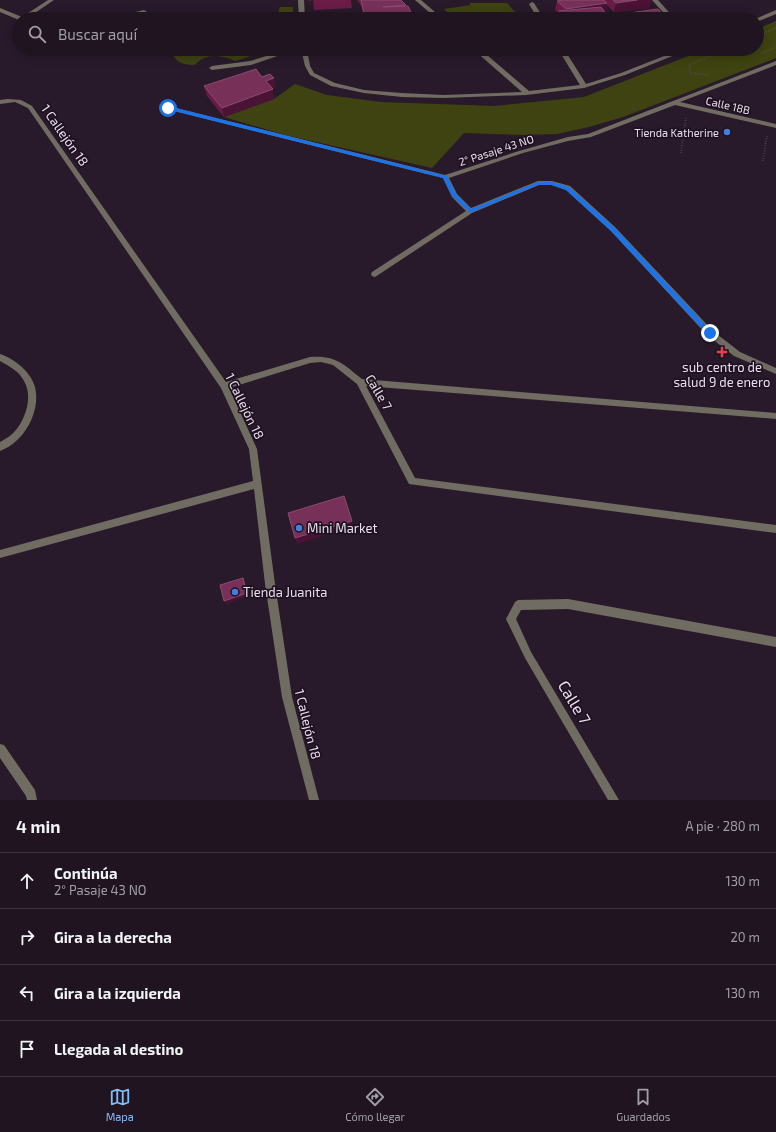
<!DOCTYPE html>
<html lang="es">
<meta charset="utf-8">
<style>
:root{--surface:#1f1420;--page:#2c212d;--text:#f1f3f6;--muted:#a19ea5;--line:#3c333e;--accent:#81bdfa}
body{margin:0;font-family:"Exo 2",sans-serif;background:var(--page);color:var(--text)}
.stop{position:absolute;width:12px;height:12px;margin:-9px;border:3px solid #1a73e8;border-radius:50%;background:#fff}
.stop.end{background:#1a73e8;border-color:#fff;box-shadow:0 1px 4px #0008}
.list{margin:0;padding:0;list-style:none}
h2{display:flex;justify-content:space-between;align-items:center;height:52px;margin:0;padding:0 16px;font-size:17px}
h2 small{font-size:13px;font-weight:400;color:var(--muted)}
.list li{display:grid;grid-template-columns:26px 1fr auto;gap:12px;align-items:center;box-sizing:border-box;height:56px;padding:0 16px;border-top:1px solid var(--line)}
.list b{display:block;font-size:15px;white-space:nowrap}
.list p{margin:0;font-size:13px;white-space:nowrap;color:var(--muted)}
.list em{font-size:13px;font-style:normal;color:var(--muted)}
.icon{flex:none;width:22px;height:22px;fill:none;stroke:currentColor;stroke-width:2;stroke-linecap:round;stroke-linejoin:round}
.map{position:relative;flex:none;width:776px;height:800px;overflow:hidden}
.search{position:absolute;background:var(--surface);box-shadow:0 2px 10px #0003;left:12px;right:12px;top:12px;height:44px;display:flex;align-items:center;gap:10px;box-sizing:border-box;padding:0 14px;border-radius:22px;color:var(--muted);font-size:15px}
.sheet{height:276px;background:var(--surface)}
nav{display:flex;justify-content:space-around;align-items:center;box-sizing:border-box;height:56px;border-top:1px solid var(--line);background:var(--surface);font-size:11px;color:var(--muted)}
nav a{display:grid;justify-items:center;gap:2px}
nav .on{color:var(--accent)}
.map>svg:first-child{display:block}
.green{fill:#3e4311}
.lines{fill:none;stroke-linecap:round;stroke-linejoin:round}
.path{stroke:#655867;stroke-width:2;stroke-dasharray:0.5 2;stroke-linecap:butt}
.street{fill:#716c61;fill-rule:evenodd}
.wall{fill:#6a1c46}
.shaded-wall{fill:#4a1234}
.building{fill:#773158;stroke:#894c6f}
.route{fill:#1a73e8}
.shop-dot{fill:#3f7fe0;stroke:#1f1122;stroke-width:1.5}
.health-dot{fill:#e0444e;stroke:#1f1122;stroke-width:1.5}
.labels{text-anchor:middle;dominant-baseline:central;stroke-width:3.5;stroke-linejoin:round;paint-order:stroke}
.far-street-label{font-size:11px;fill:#eae0ec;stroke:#1f1122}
.far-poi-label{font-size:11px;fill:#eae0ec;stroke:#1f1122;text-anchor:end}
.street-label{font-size:13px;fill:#eae0ec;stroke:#1f1122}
.poi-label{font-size:13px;fill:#eae0ec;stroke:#1f1122;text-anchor:start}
.near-street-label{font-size:16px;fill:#eae0ec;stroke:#1f1122}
</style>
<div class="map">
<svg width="776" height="800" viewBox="0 0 776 800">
<rect width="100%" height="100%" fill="#291a2b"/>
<g class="green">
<path d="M469 3H507L514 11 526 15 529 19H455L444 9 471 5Z"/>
<path d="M280 7H293V19H270L277 16Z"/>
<path d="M776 21V58L623 117 589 127 557 134 523 135 464 133 432 168 285 135 224 117 274 99 295 84 327 95 381 102 494 106 584 97 706 49H757V29Z"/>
<path d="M171 49H274L235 61C225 56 210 53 199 61 198 62 196 64 194 65 182 65 174 62 171 49Z"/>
</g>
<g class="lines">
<g class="path">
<path d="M757 36 776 28"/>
<path d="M762 53 776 47"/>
<path d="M708 75 690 73 689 65 727 49"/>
<path d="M681 153 686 118"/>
<path d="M763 161 767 135"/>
</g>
<g class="street">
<path d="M48 0H54L26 19H19V20L0 12V8L22 17Z"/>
<path d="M298 0H304L305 19H299Z"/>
<path d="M415 0H421L443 19H437Z"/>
<path d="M652 0H658L675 19H669Z"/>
<path d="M532 2 534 3 544 19H538L529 4Z"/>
<path d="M144 10 147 12 146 13 117 19H106Z"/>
<path d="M776 10V14L759 21 757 22V19H755Z"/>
<path d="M289 49H298L251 65 212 70 209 68 212 66 250 61Z"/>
<path d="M301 49H307L310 66 314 73 335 83 364 90 402 93 444 95 522 92 475 51H456L453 49H480L529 91 580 85 558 49H564L586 84 621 73 682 49H690L625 75 584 88 526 95 444 98 402 97 364 93 331 86 310 75 305 66Z"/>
<path d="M776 61V65L680 102 776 124V128L675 105 591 137 568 141 523 153 449 178 457 194 471 208 538 181H552L570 186 615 227 713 331 740 352 776 368V374L734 356 707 335 611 231 566 190 552 185H539L472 213 375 277 372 276 371 274 372 272 466 211 452 197 443 178 166 109 165 108 168 106 445 175 519 151 568 137 588 134Z"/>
<path d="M8 99 21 100 32 106 226 382 310 357C336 355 343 364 362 379L776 413V419L366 386 415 478 776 525V533L409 484 357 384 333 365 321 362 310 363 229 388 257 449 275 584 292 697 319 800H309L282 697 265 584 254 489 0 558V550L253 481 249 449 221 388 28 108 15 102 0 104V100Z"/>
<path d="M0 354C15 359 31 372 35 387 41 412 24 442 0 451V442C5 439 11 436 15 431 26 419 33 396 24 381 19 371 9 366 0 361Z"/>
<path d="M568 599 776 637V647L568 609 521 610 516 619 531 652 619 800H608L525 658 506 619 515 602 518 600Z"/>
<path d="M0 744 4 745 35 790 37 800H27L26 796 0 758Z"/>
</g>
</g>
<g class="wall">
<path d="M308 0H351L352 8 314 10 313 0 308 1Z"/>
<path d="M357 0H401L406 5V6L412 14V19H364L362 7Z"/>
<path d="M563 0H651L649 8 614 12 607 5 605 12 607 15 606 19H558L559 14 555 10 557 1Z"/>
<path d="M567 49H603L569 53Z"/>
<path d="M262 77 274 78 275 87 272 88 274 99 224 117 207 96 204 86Z"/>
</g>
<g class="shaded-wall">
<path d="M637 0H651L649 8 614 12 616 3Z"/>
<path d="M607 3 605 13 564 19 566 9Z"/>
<path d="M607 15 606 19H577Z"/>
<path d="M570 49H603L569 53Z"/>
<path d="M274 78 275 87 267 90 266 81Z"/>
<path d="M273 89 274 99 224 117 222 108Z"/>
<path d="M352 521V527L297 544 295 538Z"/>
<path d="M243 578 248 596 226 604 224 601Z"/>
</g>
<g class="building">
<path d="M361 0H401L406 5 383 7 408 6 412 14 365 18Z"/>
<path d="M563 0H603L607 3 566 9 557 1Z"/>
<path d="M613 0H637L616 3Z"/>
<path d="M601 7 607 15 577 19H563L559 11Z"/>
<path d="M658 9 667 19H616L614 15Z"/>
<path d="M602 17V19H590Z"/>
<path d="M256 69 262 77 270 74 274 78 266 81 273 89 222 108 204 86Z"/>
<path d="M344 496 352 521 295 538 288 513Z"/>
<path d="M243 578 247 593 224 601 220 585Z"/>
</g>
<path class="route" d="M168 106 447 176 456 194 471 209 538 182H552L569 187 615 228 713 333 710 335H708L611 231 566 190 551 185H538L470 213 452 196 443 178 166 109Z"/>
<g class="shop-dot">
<circle cx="727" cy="132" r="4"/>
<circle cx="299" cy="528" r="4"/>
<circle cx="235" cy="592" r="4"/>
</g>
<path class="health-dot" d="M720 346h4v4h4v4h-4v4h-4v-4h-4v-4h4z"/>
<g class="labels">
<g class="far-street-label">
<text transform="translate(728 105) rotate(13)">Calle 18B</text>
<text transform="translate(496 150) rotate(-18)">2° Pasaje 43 NO</text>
</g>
<g class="far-poi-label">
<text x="719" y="132">Tienda Katherine</text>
</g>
<g class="street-label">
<text transform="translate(65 135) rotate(55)">1 Callejón 18</text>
<text transform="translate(379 392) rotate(59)">Calle 7</text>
<text transform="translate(245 406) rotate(64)">1 Callejón 18</text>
<text transform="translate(308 724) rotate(76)">1 Callejón 18</text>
</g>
<g class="poi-label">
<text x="722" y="367" text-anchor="middle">sub centro de<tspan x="722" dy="15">salud 9 de enero</tspan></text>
<text x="307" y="528">Mini Market</text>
<text x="243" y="592">Tienda Juanita</text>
</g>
<g class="near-street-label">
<text transform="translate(575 702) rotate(59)">Calle 7</text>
</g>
</g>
</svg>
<div class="stop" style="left:168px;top:108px"></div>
<div class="stop end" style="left:710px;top:333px"></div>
<div class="search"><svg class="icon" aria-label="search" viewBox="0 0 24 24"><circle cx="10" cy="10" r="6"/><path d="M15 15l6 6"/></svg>Buscar aquí</div>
</div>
<section class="sheet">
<h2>4 min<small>A pie · 280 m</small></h2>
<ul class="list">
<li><svg class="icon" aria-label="ahead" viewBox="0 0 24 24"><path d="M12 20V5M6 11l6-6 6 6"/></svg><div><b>Continúa</b><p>2° Pasaje 43 NO</p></div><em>130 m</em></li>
<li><svg class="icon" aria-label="right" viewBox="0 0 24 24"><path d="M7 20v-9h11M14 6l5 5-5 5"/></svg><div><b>Gira a la derecha</b></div><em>20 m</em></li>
<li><svg class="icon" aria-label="left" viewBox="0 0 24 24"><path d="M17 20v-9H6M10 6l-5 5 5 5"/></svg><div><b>Gira a la izquierda</b></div><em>130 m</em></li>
<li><svg class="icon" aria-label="arrive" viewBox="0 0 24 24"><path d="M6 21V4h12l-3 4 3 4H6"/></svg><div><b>Llegada al destino</b></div></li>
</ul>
</section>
<nav>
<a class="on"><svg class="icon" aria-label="map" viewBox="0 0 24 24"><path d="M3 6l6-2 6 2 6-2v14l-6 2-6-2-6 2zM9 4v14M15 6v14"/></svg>Mapa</a>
<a><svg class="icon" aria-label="directions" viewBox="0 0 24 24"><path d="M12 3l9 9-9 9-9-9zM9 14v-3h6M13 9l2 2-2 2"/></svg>Cómo llegar</a>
<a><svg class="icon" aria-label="saved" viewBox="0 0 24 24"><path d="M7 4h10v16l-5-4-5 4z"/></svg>Guardados</a>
</nav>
